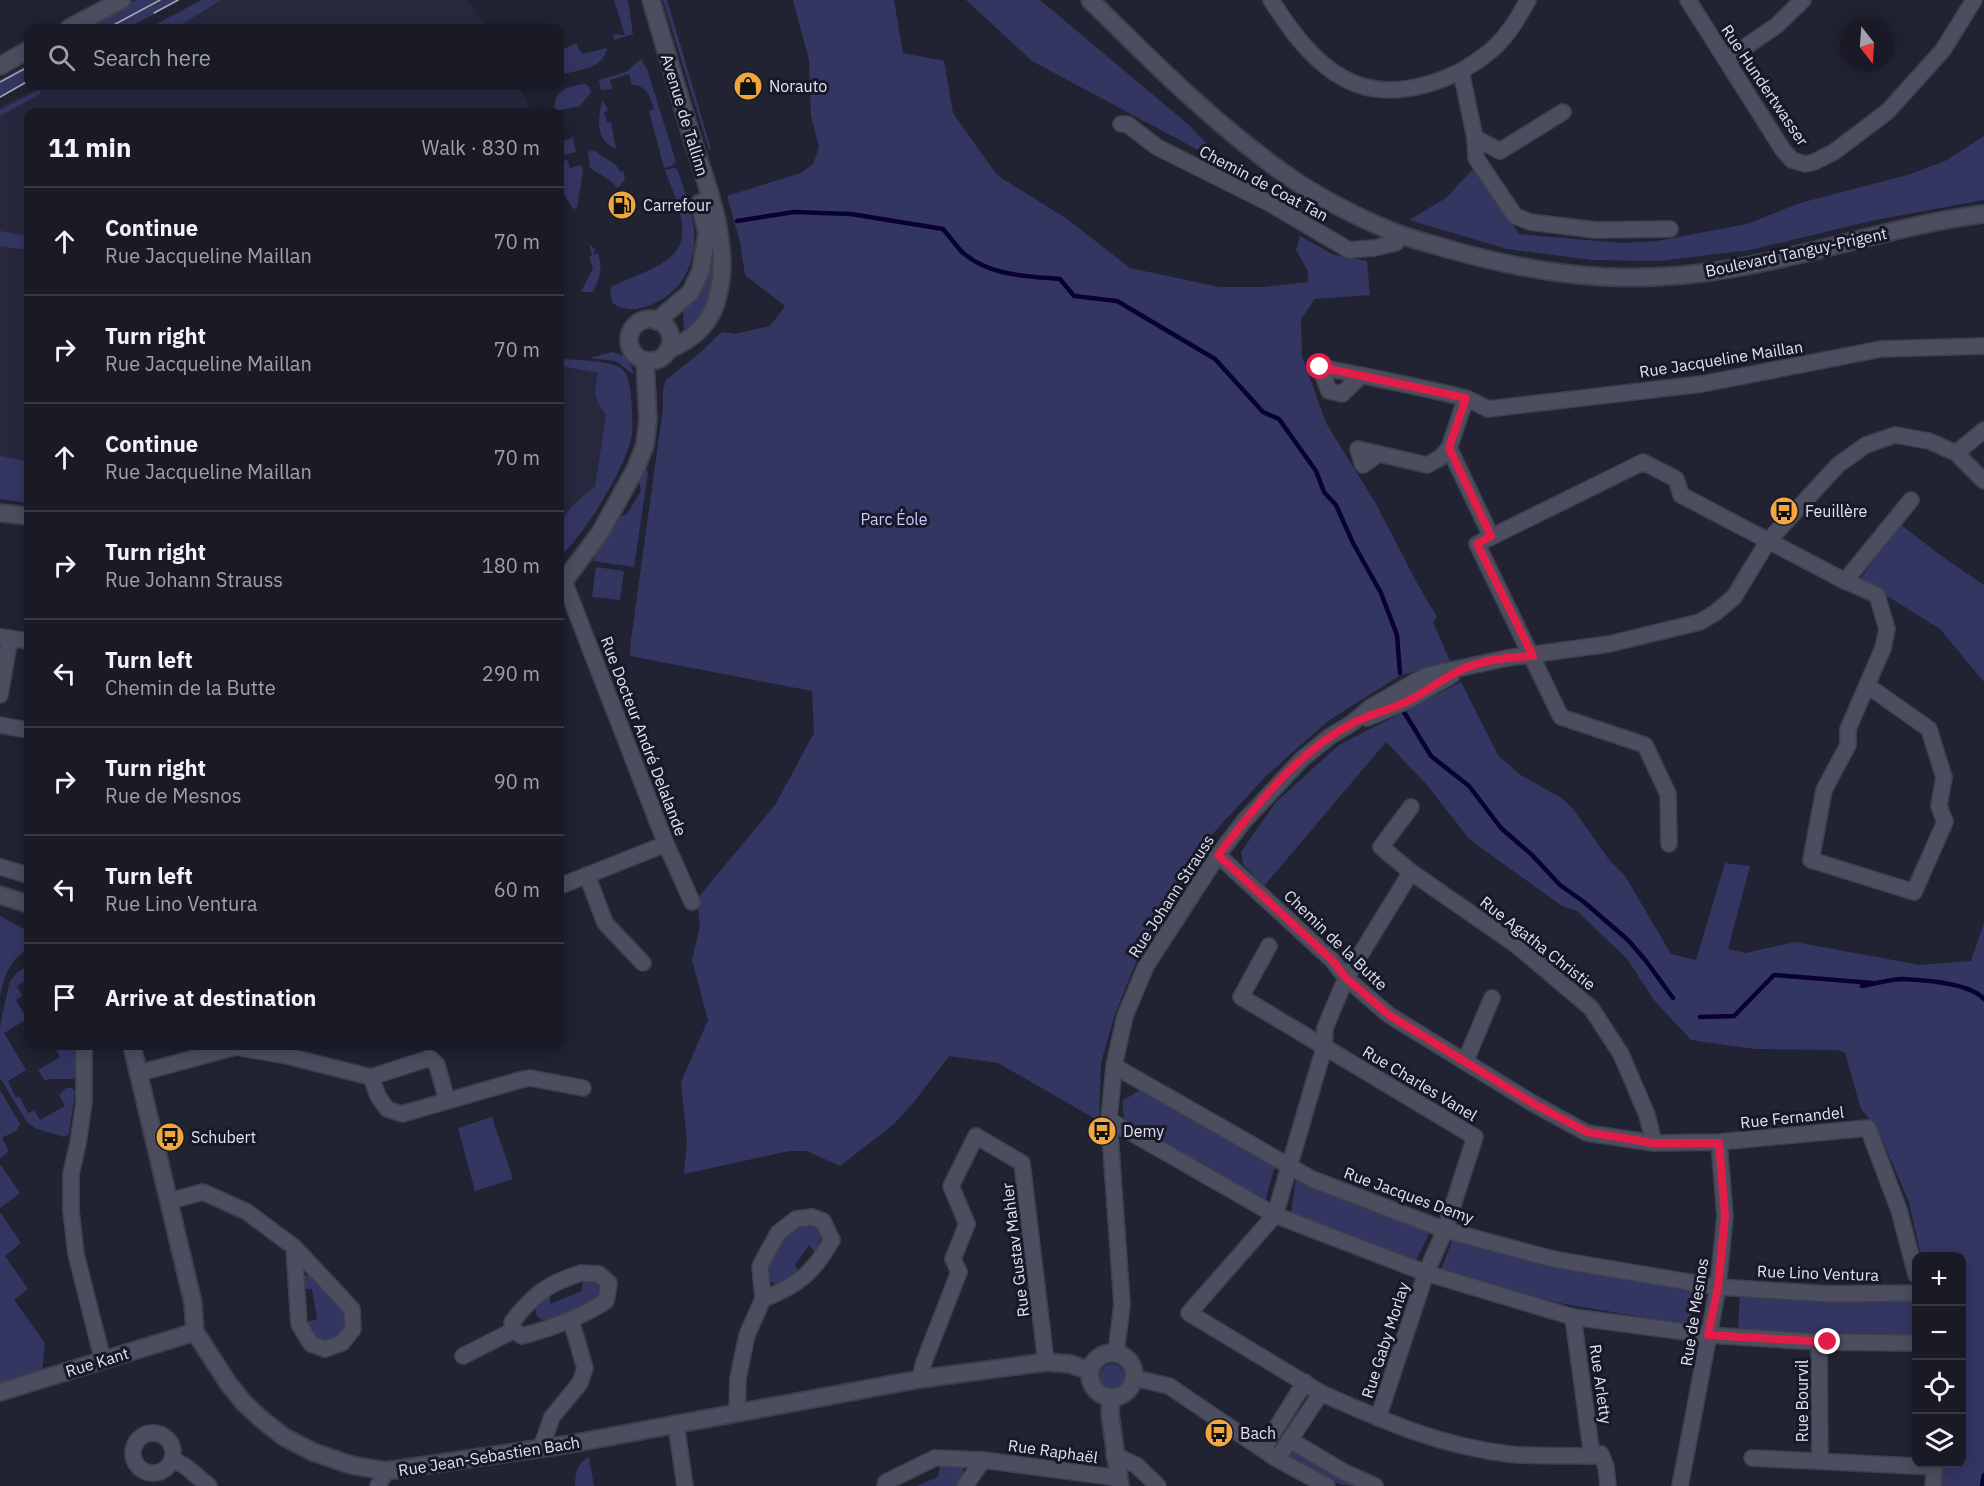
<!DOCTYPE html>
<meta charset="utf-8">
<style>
:root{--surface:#191a26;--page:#22232e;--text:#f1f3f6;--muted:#9fa1a7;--line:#373843}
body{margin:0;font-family:"IBM Plex Sans",sans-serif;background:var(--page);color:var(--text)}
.controls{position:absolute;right:18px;bottom:18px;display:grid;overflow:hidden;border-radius:12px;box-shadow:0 3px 15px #0003}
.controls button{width:54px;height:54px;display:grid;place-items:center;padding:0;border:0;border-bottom:2px solid var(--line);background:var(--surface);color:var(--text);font:30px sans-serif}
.compass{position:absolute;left:1840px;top:18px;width:54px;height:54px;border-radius:50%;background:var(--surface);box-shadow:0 3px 15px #0003;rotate:163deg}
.stop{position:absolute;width:18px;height:18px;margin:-14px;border:4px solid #e11d48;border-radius:50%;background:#fff}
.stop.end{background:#e11d48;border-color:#fff;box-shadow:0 2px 6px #0008}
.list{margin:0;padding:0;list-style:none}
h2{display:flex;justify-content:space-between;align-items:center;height:78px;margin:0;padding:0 24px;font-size:26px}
h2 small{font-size:20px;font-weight:400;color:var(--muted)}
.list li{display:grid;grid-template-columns:39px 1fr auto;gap:18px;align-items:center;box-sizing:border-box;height:108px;padding:0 24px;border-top:2px solid var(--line)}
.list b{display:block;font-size:22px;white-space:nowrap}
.list p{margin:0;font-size:20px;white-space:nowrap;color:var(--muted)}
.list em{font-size:20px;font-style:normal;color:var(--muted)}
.icon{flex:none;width:33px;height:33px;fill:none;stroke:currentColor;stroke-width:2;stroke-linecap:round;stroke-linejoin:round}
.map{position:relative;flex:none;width:1984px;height:1486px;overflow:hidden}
.search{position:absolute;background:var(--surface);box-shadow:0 3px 15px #0003;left:24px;top:24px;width:540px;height:66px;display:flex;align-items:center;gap:15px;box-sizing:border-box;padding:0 21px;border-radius:12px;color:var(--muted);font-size:22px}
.panel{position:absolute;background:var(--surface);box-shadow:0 3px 15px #0003;left:24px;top:108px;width:540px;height:942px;border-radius:12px}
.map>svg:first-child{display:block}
.built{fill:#27283e}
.green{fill:#343662}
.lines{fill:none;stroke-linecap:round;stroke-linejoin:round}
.stream{stroke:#090130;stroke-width:4.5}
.minor-casing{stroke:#3e3f4c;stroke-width:18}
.tertiary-casing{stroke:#3e3f4c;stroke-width:20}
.secondary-casing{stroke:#3e3f4c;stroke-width:20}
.minor{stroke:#4c4e60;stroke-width:15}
.tertiary{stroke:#4c4e60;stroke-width:16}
.secondary{stroke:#4c4e60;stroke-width:16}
.tram{stroke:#a7a8b5;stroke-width:1.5}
.route{stroke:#e11d48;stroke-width:8}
.labels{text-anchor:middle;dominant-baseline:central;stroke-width:6;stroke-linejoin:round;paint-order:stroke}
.street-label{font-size:16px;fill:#e2e3ee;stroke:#171828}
.poi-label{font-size:16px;fill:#e2e3ee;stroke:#171828;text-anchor:start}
.park-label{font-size:16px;fill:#c6cafe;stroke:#171828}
</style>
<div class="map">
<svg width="1984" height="1486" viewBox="0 0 1984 1486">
<rect width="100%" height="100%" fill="#212232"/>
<g class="built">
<path d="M201 0H467L487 28H148Z"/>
<path d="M41 86H519L531 112H28V461L0 456V107Z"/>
<path d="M560 366 617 374 630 438 567 550 560 553Z"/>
</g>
<g class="green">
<path d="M136 0H180L128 28H83Z"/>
<path d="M202 0H221L176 28H149Z"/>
<path d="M614 0H628L633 34 614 40 613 34 625 35Z"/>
<path d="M663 0H667L711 149 709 150Z"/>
<path d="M793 0H894L903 53 944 61 953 113 997 175 1067 219 1130 268 1219 287H1264L1308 282V271L1296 250 1300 236 1334 255 1367 261 1370 295 1315 299 1301 319 1302 356 1326 423 1376 504 1417 583 1437 617 1433 622 1450 661 1399 676 1328 721 1266 776 1207 840 1199 858 1139 955 1115 1014 1101 1063 1099 1121 998 1063 949 1056 914 1102 894 1124 840 1166 807 1151H789L684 1174 687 1142 681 1082 708 1020 692 960 700 926 697 899 775 805 814 733 812 691 630 656 631 640 663 408V391L666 380 701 352 719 334 724 332 735 334 770 326 785 306 745 275 740 242 727 196 801 173 813 164 819 147 811 116 809 60Z"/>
<path d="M966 0H1040L1189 125 1228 166 1032 61Z"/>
<path d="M576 43 582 54 607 48C604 69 577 70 560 75V51Z"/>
<path d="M641 59 647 69 676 162 671 166 664 168 649 111 654 109C650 96 647 85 632 85L629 74 610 80 612 89 601 90 599 80 626 72Z"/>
<path d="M28 64V83L0 98V80Z"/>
<path d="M584 84 588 85 591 92 580 106 555 111C552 90 567 87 584 84Z"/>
<path d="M42 88 40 94 0 116V110Z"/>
<path d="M603 100 608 111 604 112 607 123 611 122 616 149C595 140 597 119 603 100Z"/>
<path d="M1984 136V200L1875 220 1750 250 1659 261 1592 260 1507 249 1409 220 1446 198 1471 171 1478 169 1519 234 1620 243 1657 241 1747 224 1800 203 1911 174 1947 160Z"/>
<path d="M573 137 576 152 564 155 560 163V143Z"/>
<path d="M594 150C602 158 616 161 620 172L623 171 625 179 618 188 608 179 590 168 588 152Z"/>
<path d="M566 159H567L570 168 581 165 583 171 577 208 573 209 563 192 560 168Z"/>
<path d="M674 168 677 169 688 200 682 203 684 210 690 209C703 250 688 296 641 308 635 310 620 309 614 304 611 301 611 295 610 291L612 286C630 278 651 271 667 260 698 239 674 197 665 170Z"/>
<path d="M714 230 713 298 687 336 684 331 683 308Z"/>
<path d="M0 231 28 236 27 250 0 246Z"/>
<path d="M589 244 595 249 594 255 598 253C603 270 600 277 593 292H581L593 268 589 256 592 255Z"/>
<path d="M612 352 625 356 631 366 634 375 616 361 589 358Z"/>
<path d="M560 359C573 360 614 360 623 370 629 377 630 388 631 396 632 408 633 422 632 434 628 464 584 536 560 556 559 517 564 510 595 487L606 415C593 397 594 394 598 373L560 366Z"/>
<path d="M0 456 28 461V503L0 499Z"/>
<path d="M645 465 648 473 634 567 593 561 617 518 627 514 641 491 638 478Z"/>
<path d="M1900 524 1940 555 1984 585V682L1940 629 1860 579Z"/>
<path d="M596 567 624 571 620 600 592 597Z"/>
<path d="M1461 682 1498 755 1519 774 1563 799 1573 809 1610 861 1625 876 1671 954 1696 960 1725 863 1750 866 1728 949 1746 953 1795 942 1920 965 1971 961 1984 923V1486H1942L1943 1464H1962V1256H1921L1909 1202 1877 1128 1861 1109 1845 1053 1837 1050 1754 1049 1691 1040 1654 1000 1627 959 1577 911 1562 906 1470 840 1426 784 1386 742 1264 886 1243 864 1241 852 1276 802 1339 745Z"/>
<path d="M0 916 28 931V949C9 960 4 977 0 997Z"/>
<path d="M28 965V975L25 977 27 980 17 986 22 996 16 1000 27 1019 4 1033 26 1070 8 1081 16 1098 19 1096 28 1113 34 1110 40 1120 65 1106 59 1095 66 1088H72L75 1092 69 1134 64 1137 37 1129 27 1122 0 1078V1026L4 1007 10 981 17 973Z"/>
<path d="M54 1046H72L75 1048V1077L73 1079H49L45 1081 38 1070 60 1057Z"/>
<path d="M0 1090 20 1124 17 1130 2 1138 9 1151 0 1158Z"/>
<path d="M1140 1090 1275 1166 1265 1201 1124 1118 1122 1101Z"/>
<path d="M492 1117 513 1179 475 1191 458 1128Z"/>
<path d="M0 1164 20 1193 0 1208Z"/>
<path d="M1296 1177 1430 1232 1415 1262 1291 1213Z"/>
<path d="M0 1212 21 1243 5 1256 28 1289 14 1300 45 1343 42 1373 0 1386Z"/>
<path d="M814 1222 822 1233 818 1251H814L809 1245 795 1265 798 1270 797 1276 778 1285 771 1282C757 1261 793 1224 814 1222Z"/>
<path d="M1453 1238 1564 1269 1697 1292 1689 1325 1559 1303 1440 1272Z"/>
<path d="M314 1274C332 1293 357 1310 340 1338L328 1343 316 1342 306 1322 317 1319 312 1289H300L302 1277 306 1275Z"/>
<path d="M583 1279C593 1280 600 1282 600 1293L595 1302 547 1321C538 1321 532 1311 538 1303 541 1299 547 1296 550 1293V1304L582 1291Z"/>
<path d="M1740 1293 1913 1298 1914 1336H1831L1738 1330Z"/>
<circle cx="1112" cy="1376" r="12"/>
<path d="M1290 1447 1360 1486 1341 1485 1285 1453Z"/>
<path d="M589 1457 594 1486H575C575 1473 577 1463 589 1457Z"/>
<path d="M951 1465 962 1467 964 1471 962 1481 957 1486H916L938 1477 940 1467Z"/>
</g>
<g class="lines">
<g class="stream">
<path d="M737 221 794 212 851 214 943 229C949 236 955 244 961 251 988 276 1025 276 1060 279L1074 296 1117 301 1215 359 1263 412 1279 419 1316 471 1324 492 1336 505 1353 543 1381 593 1397 635 1400 673"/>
<path d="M1404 712 1431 756 1469 786 1501 828 1532 855 1560 885 1584 902 1628 940 1646 961 1673 998"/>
<path d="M1700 1017 1734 1016 1774 975 1872 983 1862 986C1875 984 1890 979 1903 979 1924 980 1970 983 1984 999"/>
<path d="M1982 1486 1984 1475"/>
</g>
<g class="minor-casing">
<g id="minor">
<path d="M1271 0C1290 30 1313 62 1345 79 1392 105 1461 80 1497 45 1510 32 1519 17 1528 0"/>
<path d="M1688 0 1783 150 1792 160 1805 164 1814 162 1834 152 1888 111 1943 50 1974 0"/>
<path d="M1726 60 1776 26 1803 0"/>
<path d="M1461 71 1475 138 1476 158 1515 216 1530 222 1596 230 1670 229"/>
<path d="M1121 124H1127L1157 147 1269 203 1349 250 1374 248 1396 243"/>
<path d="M1475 138 1500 151 1563 112"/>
<path d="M1362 375 1342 394 1329 391 1320 367C1369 377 1417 386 1466 398"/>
<path d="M1956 453 1984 430"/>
<path d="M1378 454 1363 465 1358 449 1427 465 1440 458 1449 448"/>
<path d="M1491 536 1449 448 1466 398 1488 409 1702 384 1881 349 1984 346"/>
<path d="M564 581 666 844 692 902"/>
<path d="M1845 581 1911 500"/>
<path d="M0 637 28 641"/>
<path d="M0 695 10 638"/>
<path d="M1367 718 1409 700 1452 675"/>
<path d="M0 725 28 730"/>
<path d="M1411 807 1381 847 1411 872 1515 944 1591 1008 1621 1054 1647 1115 1654 1143"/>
<path d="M1669 844 1668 794 1645 745 1561 717 1477 544 1643 462 1676 479 1681 495 1845 581 1877 595 1887 629 1883 648 1848 729V745L1824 790 1811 860 1914 892 1945 822 1939 806 1944 777 1929 729 1868 686"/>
<path d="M1218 855 1332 960 1346 978 1389 1015 1534 1104 1587 1133 1654 1143 1719 1142 1868 1128 1899 1210 1916 1275"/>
<path d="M0 867 28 875"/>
<path d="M587 875 605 923 643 963"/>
<path d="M560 886 666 844"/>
<path d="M1269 946 1241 997 1475 1137 1445 1230 1426 1273 1378 1418"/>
<path d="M84 1046V1102L78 1143 71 1174V1211L76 1254 103 1361"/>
<path d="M1465 1062 1492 998"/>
<path d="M1114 1066 1312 1179 1445 1230 1553 1259 1718 1287 1829 1294 1916 1293"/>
<path d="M139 1073 236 1047 287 1056 371 1077 378 1096 387 1109 402 1114 520 1080 530 1078 583 1088"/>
<path d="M371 1077 430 1058 437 1065 447 1100"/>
<path d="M1109 1120 1275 1215 1426 1273 1573 1317 1708 1335 1819 1342 1916 1343"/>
<path d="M170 1201 203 1192 247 1212 294 1247 352 1309 353 1329 342 1343 325 1349 311 1344 299 1324 294 1247"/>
<path d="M581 1273 599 1274 609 1283 606 1301C580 1318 552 1328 522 1336L514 1330 512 1322C534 1294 547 1284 581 1273Z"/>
<path d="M1573 1317 1592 1456"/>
<path d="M1819 1342 1820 1460"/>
<path d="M1116 1353 1122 1304 1109 1120 1114 1066 1125 1016 1146 966 1218 855 1245 820 1302 759 1329 737 1352 723 1371 707 1418 680 1429 675 1507 658 1609 644 1700 622 1715 613 1734 597 1768 541 1838 465 1866 445 1895 435 1929 441 1956 453 1984 481"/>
<path d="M463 1356 514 1330"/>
<path d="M1134 1378 1169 1386 1277 1459 1327 1486"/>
<path d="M920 1379 924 1362 959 1272 953 1259 967 1224 951 1186 976 1136 1022 1163 1046 1362"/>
<path d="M1321 1393 1189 1313 1275 1215 1324 1048 1325 1028 1346 978 1411 872"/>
<path d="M737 1413 738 1378 747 1335 763 1299 760 1266 778 1233 796 1219 812 1217 823 1221 832 1240C813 1273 799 1285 763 1299"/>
<path d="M676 1424 685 1486"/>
<circle cx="153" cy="1453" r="20"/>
<path d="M1290 1440 1344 1472 1375 1486"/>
<path d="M541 1448 552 1417 580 1383 585 1368 571 1320"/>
<path d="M1263 1449 1305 1382"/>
<path d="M1114 1455 1136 1465 1158 1486"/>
<path d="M1752 1458 1935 1467"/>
<path d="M172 1459 185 1466 209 1486"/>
<path d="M1277 1459 1321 1393C1384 1421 1440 1446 1509 1454 1536 1457 1565 1455 1592 1456L1601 1454 1606 1467 1608 1486"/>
<path d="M378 1486 386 1471"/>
<path d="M885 1486 886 1482 935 1458 983 1460 1119 1478"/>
<path d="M965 1486 983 1460"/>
<path d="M1680 1486 1718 1287 1725 1216 1719 1142"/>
<path d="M1933 1486 1935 1464"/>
</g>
</g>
<g class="tertiary-casing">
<g id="tertiary">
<path d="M651 0C664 45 678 90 691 135 706 184 730 239 719 291 713 322 696 338 668 350"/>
<path d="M1090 0C1147 56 1202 112 1266 160 1303 189 1347 213 1391 231 1409 239 1429 243 1448 249 1536 274 1611 284 1702 273 1798 261 1889 226 1984 214"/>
<circle cx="650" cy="340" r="21"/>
<path d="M657 321 691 292 701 270 707 233 700 203"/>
<path d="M0 513 28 516"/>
<path d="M560 582 564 581 600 533 636 468 645 445 648 419 645 361"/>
<path d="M0 895 28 904"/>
<path d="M132 1046 193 1303 195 1332 228 1383 244 1403 260 1418 284 1437 313 1452 351 1465 386 1471 570 1444 920 1379 1046 1362 1070 1364 1090 1371"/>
<circle cx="1112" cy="1375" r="22"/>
<path d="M0 1392 195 1332"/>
<path d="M1111 1397 1110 1414 1120 1486"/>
</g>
</g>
<g class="secondary-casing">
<g id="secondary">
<path d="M69 28 122 0"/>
<path d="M0 66 28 50"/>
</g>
</g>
<use href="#minor" class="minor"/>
<use href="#tertiary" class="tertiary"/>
<use href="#secondary" class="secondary"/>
<g class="tram">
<path d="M154 13 178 0"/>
<path d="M108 28 160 0"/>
<path d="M0 82 28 67"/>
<path d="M0 97 28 81"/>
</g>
</g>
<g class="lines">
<path class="route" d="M1320 367 1466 398 1449 448 1491 536 1477 544 1533 656C1511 657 1486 659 1465 668 1446 676 1429 690 1410 700 1391 710 1369 714 1351 724 1296 753 1255 807 1218 855L1332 960 1346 978 1389 1015 1534 1104 1587 1132 1653 1143H1719L1725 1216 1718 1287 1708 1335 1828 1342"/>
</g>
<defs>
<g id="shop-disc" transform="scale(1.5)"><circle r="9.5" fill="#efa73e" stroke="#171828"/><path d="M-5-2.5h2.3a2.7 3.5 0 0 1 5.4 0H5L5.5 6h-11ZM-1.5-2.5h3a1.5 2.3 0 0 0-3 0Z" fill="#111"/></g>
<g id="fuel-disc" transform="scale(1.5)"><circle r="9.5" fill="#efa73e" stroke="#171828"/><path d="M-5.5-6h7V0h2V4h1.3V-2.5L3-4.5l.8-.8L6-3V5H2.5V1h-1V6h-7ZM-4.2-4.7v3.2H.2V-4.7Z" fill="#111"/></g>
<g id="bus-disc" transform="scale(1.5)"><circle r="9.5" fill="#efa73e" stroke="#171828"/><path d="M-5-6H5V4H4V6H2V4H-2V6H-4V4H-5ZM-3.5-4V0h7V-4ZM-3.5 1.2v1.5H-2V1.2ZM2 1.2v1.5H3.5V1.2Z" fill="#111"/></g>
</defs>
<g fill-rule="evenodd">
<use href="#shop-disc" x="748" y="86"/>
<use href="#fuel-disc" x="622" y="205"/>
<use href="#bus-disc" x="1784" y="511"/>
<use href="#bus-disc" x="1102" y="1131"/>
<use href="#bus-disc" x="170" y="1137"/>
<use href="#bus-disc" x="1219" y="1433"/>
</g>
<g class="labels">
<g class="street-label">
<text transform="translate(1765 85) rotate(56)">Rue Hundertwasser</text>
<text transform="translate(685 115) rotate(73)">Avenue de Tallinn</text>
<text transform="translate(1264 183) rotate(28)">Chemin de Coat Tan</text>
<text transform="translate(1796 252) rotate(-12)">Boulevard Tanguy-Prigent</text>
<text transform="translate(1721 359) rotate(-9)">Rue Jacqueline Maillan</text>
<text transform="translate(644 736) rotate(69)">Rue Docteur André Delalande</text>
<text transform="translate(1171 896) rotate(-57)">Rue Johann Strauss</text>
<text transform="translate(1336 940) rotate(44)">Chemin de la Butte</text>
<text transform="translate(1538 943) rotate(38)">Rue Agatha Christie</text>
<text transform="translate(1420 1083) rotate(31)">Rue Charles Vanel</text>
<text transform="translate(1792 1117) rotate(-6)">Rue Fernandel</text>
<text transform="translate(1409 1195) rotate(20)">Rue Jacques Demy</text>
<text transform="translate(1015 1250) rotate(-97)">Rue Gustav Mahler</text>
<text transform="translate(1818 1273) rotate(2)">Rue Lino Ventura</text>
<text transform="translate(1694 1312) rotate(-81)">Rue de Mesnos</text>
<text transform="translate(1385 1340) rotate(-72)">Rue Gaby Morlay</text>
<text transform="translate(97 1362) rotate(-17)">Rue Kant</text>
<text transform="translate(1601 1384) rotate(82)">Rue Arletty</text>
<text transform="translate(1802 1401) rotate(-90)">Rue Bourvil</text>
<text transform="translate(1053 1451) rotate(8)">Rue Raphaël</text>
<text transform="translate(489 1456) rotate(-9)">Rue Jean-Sebastien Bach</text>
</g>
<g class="poi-label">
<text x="769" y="86">Norauto</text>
<text x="643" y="205">Carrefour</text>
<text x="1805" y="511">Feuillère</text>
<text x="1123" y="1131">Demy</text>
<text x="191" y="1137">Schubert</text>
<text x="1240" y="1433">Bach</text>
</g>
<g class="park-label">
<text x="894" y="519">Parc Éole</text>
</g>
</g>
</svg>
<div class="controls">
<button>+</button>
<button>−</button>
<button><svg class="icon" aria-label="locate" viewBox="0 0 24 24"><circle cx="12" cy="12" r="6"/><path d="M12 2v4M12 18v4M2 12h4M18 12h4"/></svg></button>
<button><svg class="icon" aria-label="layers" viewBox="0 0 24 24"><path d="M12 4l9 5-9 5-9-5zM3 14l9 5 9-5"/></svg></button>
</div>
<svg class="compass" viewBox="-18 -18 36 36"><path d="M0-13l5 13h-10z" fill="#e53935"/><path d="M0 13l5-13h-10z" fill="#9fa1a7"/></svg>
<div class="stop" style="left:1320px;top:367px"></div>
<div class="stop end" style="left:1828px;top:1342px"></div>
<div class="search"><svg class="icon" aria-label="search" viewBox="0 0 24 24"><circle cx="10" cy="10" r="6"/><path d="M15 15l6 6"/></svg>Search here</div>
<section class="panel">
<h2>11 min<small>Walk · 830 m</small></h2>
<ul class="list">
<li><svg class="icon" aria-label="ahead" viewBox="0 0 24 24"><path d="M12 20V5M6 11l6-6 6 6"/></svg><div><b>Continue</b><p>Rue Jacqueline Maillan</p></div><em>70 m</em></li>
<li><svg class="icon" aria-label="right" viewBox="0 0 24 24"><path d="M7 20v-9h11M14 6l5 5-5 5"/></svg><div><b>Turn right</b><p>Rue Jacqueline Maillan</p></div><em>70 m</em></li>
<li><svg class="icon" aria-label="ahead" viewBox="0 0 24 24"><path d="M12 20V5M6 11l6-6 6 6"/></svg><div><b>Continue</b><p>Rue Jacqueline Maillan</p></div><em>70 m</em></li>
<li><svg class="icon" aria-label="right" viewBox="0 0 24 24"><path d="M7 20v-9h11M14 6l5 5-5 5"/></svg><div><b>Turn right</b><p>Rue Johann Strauss</p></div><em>180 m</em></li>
<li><svg class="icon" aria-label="left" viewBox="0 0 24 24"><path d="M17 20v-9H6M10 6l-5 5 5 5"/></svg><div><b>Turn left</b><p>Chemin de la Butte</p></div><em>290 m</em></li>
<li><svg class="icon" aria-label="right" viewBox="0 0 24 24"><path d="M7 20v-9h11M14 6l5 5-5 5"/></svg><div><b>Turn right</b><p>Rue de Mesnos</p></div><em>90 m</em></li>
<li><svg class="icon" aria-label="left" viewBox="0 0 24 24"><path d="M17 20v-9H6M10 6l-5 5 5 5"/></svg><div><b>Turn left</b><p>Rue Lino Ventura</p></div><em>60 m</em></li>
<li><svg class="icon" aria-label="arrive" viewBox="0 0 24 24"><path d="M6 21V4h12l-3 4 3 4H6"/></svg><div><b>Arrive at destination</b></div></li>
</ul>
</section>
</div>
